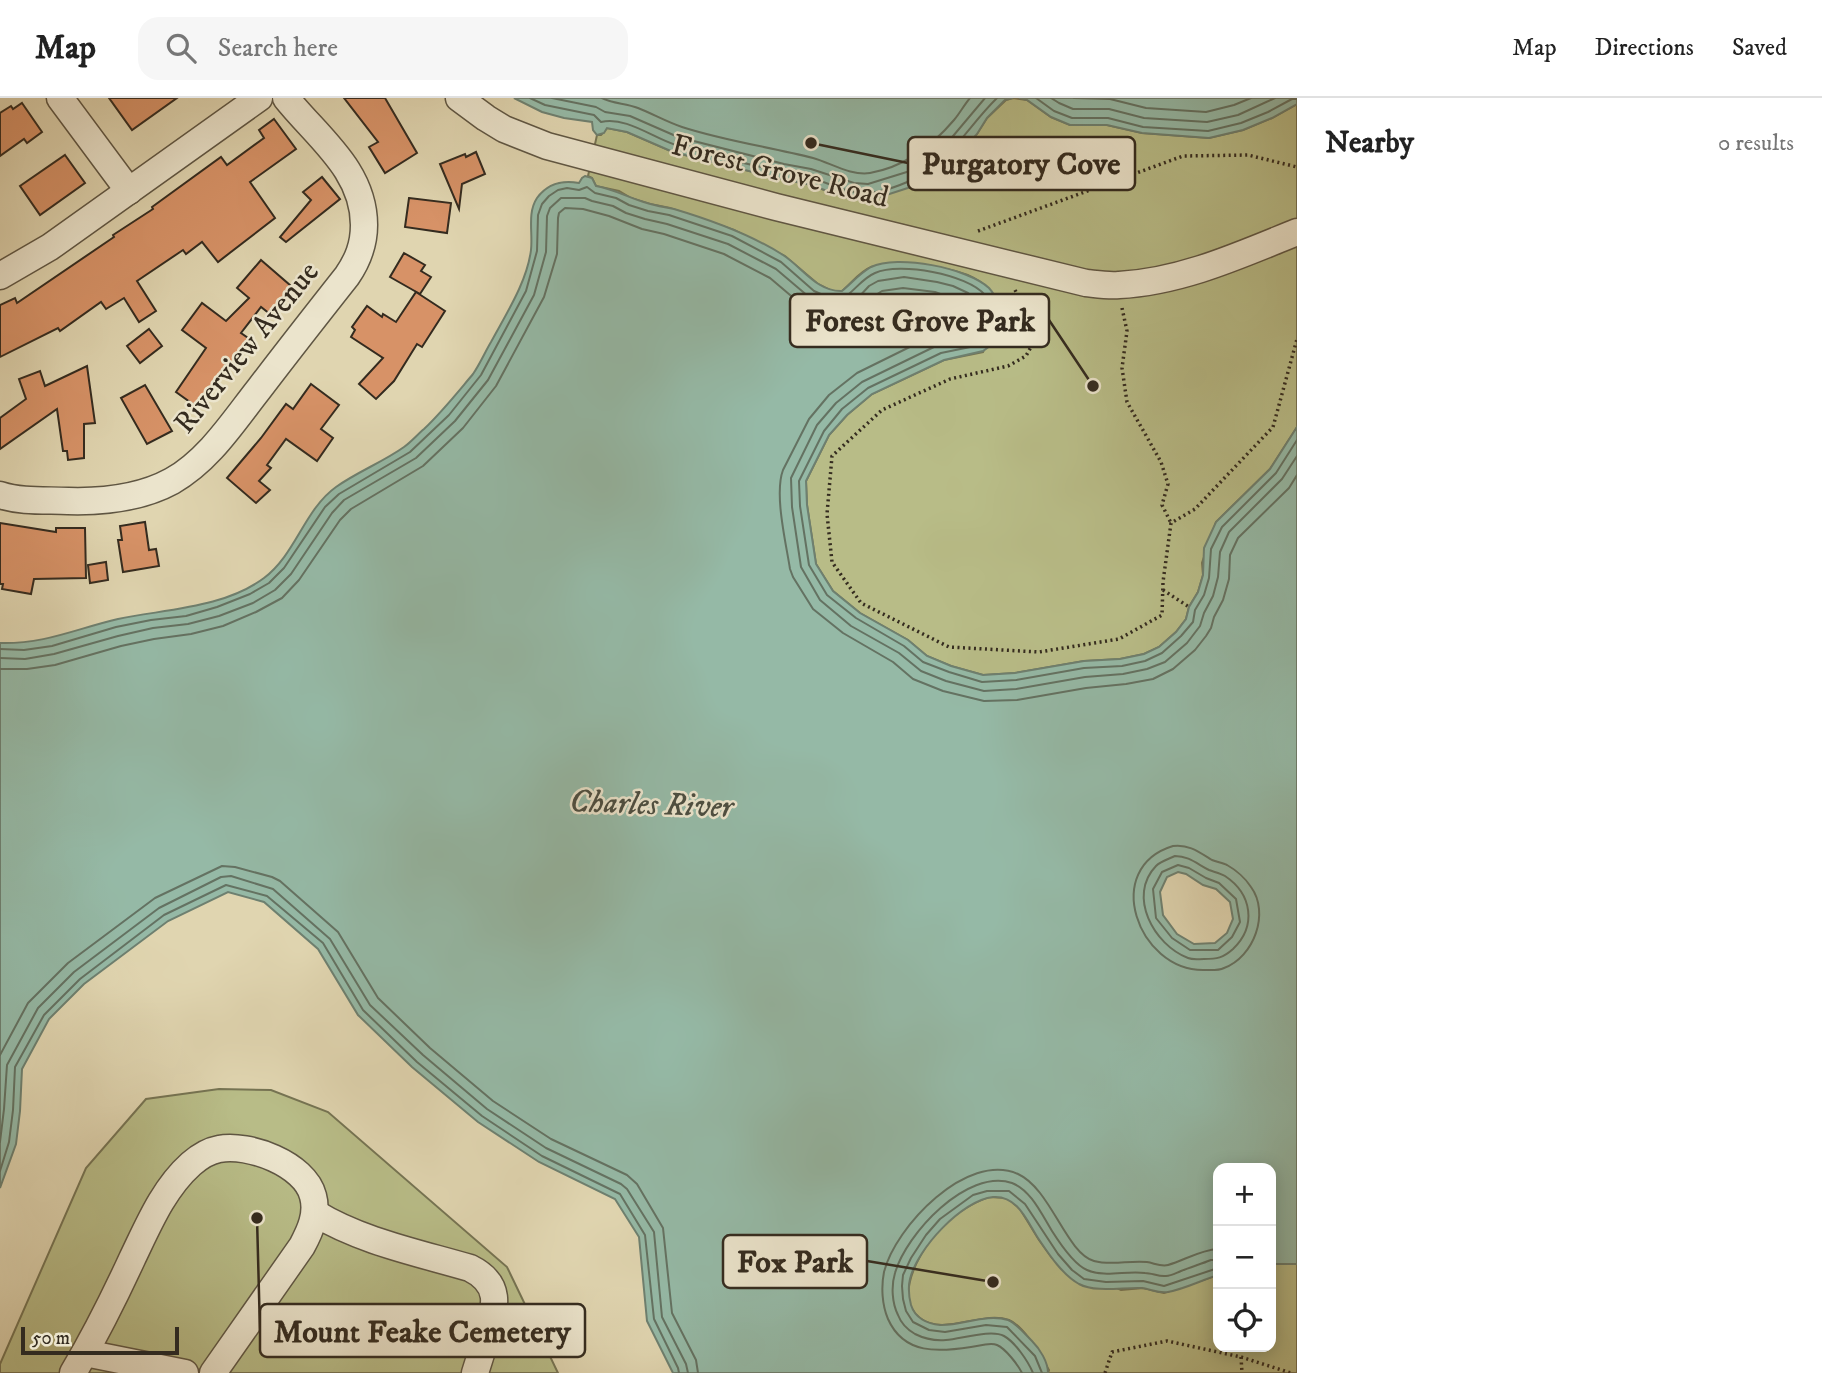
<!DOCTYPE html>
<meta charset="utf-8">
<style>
:root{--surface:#fff;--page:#f6f6f6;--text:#222;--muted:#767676;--line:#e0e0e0}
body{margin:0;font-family:"IM FELL DW Pica",serif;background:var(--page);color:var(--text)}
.controls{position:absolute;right:21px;bottom:21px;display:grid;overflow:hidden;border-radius:14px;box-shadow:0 4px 18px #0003}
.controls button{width:63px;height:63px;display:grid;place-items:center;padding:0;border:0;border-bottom:2px solid var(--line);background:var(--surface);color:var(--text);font:35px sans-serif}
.scale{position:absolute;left:21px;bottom:18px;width:158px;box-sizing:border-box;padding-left:7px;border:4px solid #342b1f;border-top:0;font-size:19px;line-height:24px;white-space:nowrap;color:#342b1f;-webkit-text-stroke:5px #ebe4cc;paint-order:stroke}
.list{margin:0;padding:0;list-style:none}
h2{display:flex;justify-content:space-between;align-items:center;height:91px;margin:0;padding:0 28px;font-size:30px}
h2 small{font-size:23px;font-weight:400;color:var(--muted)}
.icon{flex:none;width:38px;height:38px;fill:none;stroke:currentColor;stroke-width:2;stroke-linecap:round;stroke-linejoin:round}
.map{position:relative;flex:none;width:1297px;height:1275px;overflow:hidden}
header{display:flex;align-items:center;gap:42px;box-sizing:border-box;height:98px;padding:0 35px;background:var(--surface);border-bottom:2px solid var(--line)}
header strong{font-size:33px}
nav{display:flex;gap:38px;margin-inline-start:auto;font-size:24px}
.search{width:490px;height:63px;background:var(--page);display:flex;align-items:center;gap:18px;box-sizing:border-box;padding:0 24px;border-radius:21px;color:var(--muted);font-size:26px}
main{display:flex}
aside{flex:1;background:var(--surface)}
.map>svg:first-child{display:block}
.green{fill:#b8bc87;stroke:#767453;stroke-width:2}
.water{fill:#95b9a6;stroke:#6e8070;stroke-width:2;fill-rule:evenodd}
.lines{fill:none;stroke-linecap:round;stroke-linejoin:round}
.shore{stroke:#647262;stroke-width:2}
.building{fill:#d79267;stroke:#342b1f;stroke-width:2}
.minor-casing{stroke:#5f5643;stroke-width:29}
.path{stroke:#342b1f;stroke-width:3.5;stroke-dasharray:2 3.5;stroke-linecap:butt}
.minor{stroke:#ebe4cc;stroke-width:26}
.labels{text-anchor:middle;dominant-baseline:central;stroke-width:5;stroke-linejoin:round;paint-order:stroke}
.street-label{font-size:30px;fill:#342b1f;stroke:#ebe4cc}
.water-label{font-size:32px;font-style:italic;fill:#4c4e41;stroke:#ebe4cc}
.leader{fill:none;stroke:#342b1f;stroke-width:2.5}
.callout-dot{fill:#342b1f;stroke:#ebe4cc;stroke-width:2.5}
.callout{fill:#ebe4cc;stroke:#342b1f;stroke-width:2.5}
.callout-label{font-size:32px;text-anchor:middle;font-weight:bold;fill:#342b1f}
</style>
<header>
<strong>Map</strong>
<div class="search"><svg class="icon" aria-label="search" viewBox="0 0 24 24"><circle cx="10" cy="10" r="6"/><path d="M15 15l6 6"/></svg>Search here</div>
<nav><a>Map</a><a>Directions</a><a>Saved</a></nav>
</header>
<main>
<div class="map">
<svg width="1297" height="1275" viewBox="0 0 1297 1275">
<rect width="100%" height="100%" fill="#e0d5b0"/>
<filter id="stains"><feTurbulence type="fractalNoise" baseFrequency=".00286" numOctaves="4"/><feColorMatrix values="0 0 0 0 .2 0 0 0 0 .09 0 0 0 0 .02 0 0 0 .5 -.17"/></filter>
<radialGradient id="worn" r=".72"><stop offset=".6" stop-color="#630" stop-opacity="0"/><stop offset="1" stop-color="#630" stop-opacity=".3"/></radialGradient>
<g class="green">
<path d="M1013 0 1027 2 1051 19 1070 27H1107L1142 35 1209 40 1243 32 1272 20 1297 6V329L1270 371 1216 424 1202 465 1203 477 1198 494 1189 509 1186 521 1176 534 1159 549 1144 556 1120 561 1084 563 1015 575 983 577 951 568 927 558 908 542 860 515 833 493 816 466 807 407 806 383 829 337 847 317 872 296 944 262 983 254 1001 214C998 205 995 197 988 190 966 169 927 167 899 168 891 168 879 166 871 169 859 174 852 185 842 193H832L818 186 785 158 734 132 670 110 650 106 631 100 619 93 596 88 592 80 588 78 597 37H601L607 30 627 34 673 54 781 81 807 86 851 101 917 87 954 61 977 36 987 20 1006 2Z"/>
<path d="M219 991 271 992 328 1014 507 1169 558 1275H0V1266L86 1070 146 1001Z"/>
<path d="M989 1099 1007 1100 1020 1111 1039 1142 1052 1160 1121 1192 1143 1190 1164 1195 1218 1177V1249H1271V1166H1297V1275H1048L1049 1272C1040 1257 1025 1229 1009 1222 982 1212 944 1239 920 1220 891 1198 924 1145 944 1127 956 1115 974 1104 989 1099Z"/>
</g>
<g class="water">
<path d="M514 0H1013L1005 2 987 20 977 36 954 61 932 78 917 87 871 102 851 101 807 86 781 81 673 54 627 34 607 30 604 35 597 37 593 32 592 24 564 20 542 14Z"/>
<path d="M1019 0H1297V6L1272 20 1243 32 1209 40 1142 35 1107 27H1070L1051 19 1027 2Z"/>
<path d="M585 78 592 80 596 88C614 91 629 100 647 105 656 108 665 109 674 111 711 122 750 136 783 157 803 170 817 194 842 193 852 185 859 176 871 169 897 156 968 170 989 190 999 201 1001 216 1004 230L994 245 983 253 944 262 872 296 847 317 829 337 806 383 807 407 816 466 833 493 860 515 908 542 927 558 951 568 983 577 1015 575 1084 563 1120 561 1144 556 1159 549 1176 534 1186 521 1189 509 1198 494 1203 477 1204 450 1216 424 1270 371 1297 329V1166H1271V1070H1218V1177C1202 1182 1185 1191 1168 1194 1159 1196 1151 1191 1142 1190 1124 1189 1096 1195 1079 1186 1063 1177 1050 1158 1040 1143 1028 1126 1019 1097 993 1099 962 1102 917 1151 910 1181 908 1189 909 1199 911 1207 915 1220 927 1226 940 1227 962 1228 986 1215 1008 1222 1016 1225 1026 1237 1032 1243 1040 1251 1048 1264 1048 1275H673L647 1223 639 1139 615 1101 539 1064 478 1024 412 969 358 917 318 851 264 804 228 794 168 823 84 886 49 921 22 971 20 1013 16 1046 0 1090V545C46 546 75 531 118 521 166 511 224 510 264 480 296 456 304 412 336 389 357 374 383 364 404 349 411 344 417 337 424 331 442 314 457 295 473 276 480 266 485 254 491 244 506 216 527 184 531 152 533 135 527 115 537 100 548 85 562 82 579 85L582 80ZM1178 774 1186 776 1203 787 1216 791 1230 804 1233 821 1227 835 1215 845 1194 846 1177 836 1163 817 1160 794 1167 779Z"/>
</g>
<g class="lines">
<g class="shore">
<path d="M530 0 545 7 594 17 601 24C626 18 653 40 676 47 719 61 763 69 806 79 827 83 846 96 868 95 882 94 901 87 914 81 951 63 969 27 997 0"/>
<path d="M552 0 596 9 605 14 630 18 678 39 784 66 811 71 854 85 868 86 910 73 943 50 985 0"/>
<path d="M602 0C613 6 626 5 638 10 653 16 667 24 682 29 725 43 770 49 813 60 831 65 851 78 870 75 904 69 932 48 954 22 960 15 964 7 970 0"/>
<path d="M1036 0 1054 13 1072 20H1108L1143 29 1208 33 1241 25 1268 14 1292 1H1297"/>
<path d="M1051 0 1059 5 1073 11H1109L1144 20 1207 24 1238 17 1275 0"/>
<path d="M1074 0 1110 1 1146 10 1206 14 1234 7 1251 0"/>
<path d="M0 551 24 552 52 548 116 529 151 522 186 518 217 509 250 496 269 485 284 470 325 409 339 396 410 354 449 317 481 277 526 193 537 153 538 117 542 106 549 98 558 92 567 90 579 92 587 89 595 95 616 100 629 107 648 113 669 117 732 138 781 164 814 193 830 200 845 199C856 191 863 180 875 175 900 164 967 176 985 197 992 206 994 217 996 228L989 240 980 247 941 255 868 290 842 311 824 333 799 383 800 408 809 467 827 497 856 520 904 548 923 564 949 574 982 584 1016 582 1084 570 1122 568 1145 563 1162 555 1181 538 1193 524 1195 512 1204 497 1209 480 1211 451 1222 429 1276 375 1297 342"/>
<path d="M0 560 25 561 54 556 118 538 153 530 188 526 219 518 253 505 275 492 291 476 332 415 344 402 416 360 455 323 488 282 534 197 546 154 547 118 550 110 561 100H585L592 103 613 108 626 115 645 121 667 126 728 146 776 171 809 199 826 208H847L857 201 869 188 878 183 904 179 937 184 953 188 968 195 977 202 982 209 987 225 983 234 976 239 938 247 862 284 836 305 817 327 791 380 792 409 801 469 820 502 851 528 899 555 921 573 946 583 984 593 1016 591 1085 579 1123 576 1147 571 1165 564 1187 545 1200 528 1204 515 1213 498 1218 479 1220 454 1229 434 1282 381 1297 358"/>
<path d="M0 571H27L55 567 121 548 154 541 191 536 223 528 256 514 282 500 299 482 340 422 351 411 423 368 463 330 496 288 544 199 557 156 558 120 559 115 565 110 583 111 609 118 642 131 664 136 724 156 770 180 803 208 826 219 842 220 851 218 864 209 874 198 882 193 903 190 935 194 962 204 973 213 976 223 971 229 934 237 857 275 829 297 809 321 783 372C774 396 786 445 790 471L793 479 813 511 843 535 893 564 913 581 943 593 984 603 1017 602 1086 590 1126 586 1153 581 1173 571 1195 552 1206 538 1211 530 1214 519 1223 502 1229 481 1230 457 1238 440 1289 390 1297 377"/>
<path d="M1173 748C1189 746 1199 754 1212 762 1217 764 1223 765 1227 767 1236 772 1246 781 1251 789 1270 815 1254 859 1224 870 1218 873 1210 872 1203 872 1138 872 1101 770 1173 748Z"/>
<path d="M1175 758C1189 758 1197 766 1209 772 1214 774 1220 775 1225 778 1252 796 1257 828 1233 851 1223 860 1217 861 1204 861 1198 861 1193 862 1188 860 1154 847 1127 798 1156 768 1161 763 1169 761 1175 758Z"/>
<path d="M1178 767 1189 770 1206 780 1219 785 1236 801 1240 824 1232 839 1218 852H1190L1172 840 1156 820 1153 791 1162 774Z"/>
<path d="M0 957 28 905 68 865 155 800 222 768 235 769 272 779 280 783 338 834 378 900 430 950 493 1003 551 1041 627 1077 637 1086 663 1130 672 1215 696 1262 698 1275"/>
<path d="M0 1044 4 1011 7 967 38 910 74 874 159 810 221 779 231 778 273 791 330 841 370 907 423 957 487 1011 546 1050 621 1086 627 1091 654 1134 662 1219 686 1266 688 1275"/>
<path d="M0 1073 9 1044 13 1012 15 969 44 917 80 881 164 817 226 787 267 798 323 845 363 912 417 964 482 1018 542 1058 620 1096 645 1137 654 1221 678 1270 679 1275"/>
<path d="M1022 1275C1018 1267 1006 1251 997 1247 990 1244 979 1248 971 1249 939 1254 904 1257 888 1221 882 1207 881 1189 884 1174 895 1129 967 1053 1018 1076 1051 1091 1066 1155 1094 1163 1112 1168 1129 1162 1147 1164 1154 1165 1161 1169 1168 1167 1185 1162 1200 1152 1218 1151"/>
<path d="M1033 1275C1028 1263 1015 1244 1004 1238 991 1231 961 1241 946 1242 935 1243 925 1241 915 1236 908 1232 901 1225 898 1217 892 1205 891 1188 895 1175 906 1136 967 1070 1012 1085 1031 1092 1042 1117 1052 1133 1059 1144 1075 1167 1087 1172 1105 1180 1127 1172 1145 1175 1152 1175 1159 1179 1166 1178 1171 1178 1176 1175 1181 1173 1191 1169 1201 1166 1211 1162H1218"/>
<path d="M1042 1275 1035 1258 1007 1229 986 1227 945 1234 929 1232 913 1224 906 1213 903 1201 902 1188 903 1177 911 1160 926 1137 940 1121 973 1097 987 1093H1009L1025 1106 1058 1156 1072 1172 1084 1181 1106 1184 1143 1183 1164 1188 1218 1170"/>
</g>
</g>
<g class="building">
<path d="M109 0H177L132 32Z"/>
<path d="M344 0H385L417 55 385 75 369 49 378 44Z"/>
<path d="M22 5 42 34 27 45 24 41 0 58V15L11 8 13 11Z"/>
<path d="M274 21 296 51 250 84 275 120 218 164 202 144 186 156 183 152 137 183 156 213 139 224 124 200 106 211 101 204 60 233 58 230 0 259V207L15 200 17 205 114 139 113 137 153 111 152 109 221 59 227 67 264 40 259 32Z"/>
<path d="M476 54 485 76 462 86 459 111 440 66 465 56 466 59Z"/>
<path d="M65 57 85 85 40 117 20 88Z"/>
<path d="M322 79 340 101 286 144 280 139 311 102 303 94Z"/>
<path d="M409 100 451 105 447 135 405 129Z"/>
<path d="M404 155 425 167 421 173 431 179 420 196 390 179Z"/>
<path d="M261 162 291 188 270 216 261 209 241 235 251 242 232 269 227 265 197 309 176 294 206 250 182 232 202 205 226 223 249 200 237 190Z"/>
<path d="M416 194 445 213 422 249 417 246 394 283 376 301 359 286 383 260 351 239 355 232 352 229 367 208 382 219 383 216 396 224Z"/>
<path d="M149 231 162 248 140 265 127 248Z"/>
<path d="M87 268 95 325 84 326V360L68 362 67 353H63L57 311 0 351V320L26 301 19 281 40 273 45 288Z"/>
<path d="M311 286 339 307 321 331 333 340 317 363 286 341 267 367 271 370 259 383 270 392 256 405 227 380 261 340 286 306 293 311Z"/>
<path d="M145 287 172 333 147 346 121 300Z"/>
<path d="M145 424 149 452 156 451 159 468 123 474 118 442H122L120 428Z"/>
<path d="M0 425 56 434V430H85L86 480 34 481 31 496 2 491 3 486H0Z"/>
<path d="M106 464 108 482 90 485 88 467Z"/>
</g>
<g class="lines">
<g class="minor-casing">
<g id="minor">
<path d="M60 0 129 93"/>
<path d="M459 0 486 20 504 31 547 48 776 109 1086 185C1096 186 1108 188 1119 187 1181 184 1240 157 1297 134"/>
<path d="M0 178 50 149 259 0"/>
<path d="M0 397C21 404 46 402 68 403 103 404 141 400 172 383 209 362 233 324 259 291 288 253 317 216 347 178 358 162 364 147 364 127 364 72 317 39 286 0"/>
<path d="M315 1115C360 1143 419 1155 470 1170 502 1186 496 1208 487 1237 483 1250 479 1262 475 1275"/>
<path d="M85 1255 185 1275"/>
<path d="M73 1275C95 1238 114 1200 132 1161 148 1128 163 1091 191 1066 199 1059 208 1053 219 1051 248 1045 305 1066 313 1098 318 1116 310 1133 302 1148L213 1275"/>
</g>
</g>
<g class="path">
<path d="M978 133 1183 58 1248 57 1297 69"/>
<path d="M1015 192 1038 236 1026 258 1008 268 950 281 882 312 832 358 827 416 832 464 861 505 949 549 1039 554 1119 541 1162 517 1163 484 1171 425 1195 411 1273 329 1297 241"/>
<path d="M1122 210 1127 233 1122 270 1127 304 1161 364 1168 386 1162 407 1171 425"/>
<path d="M1163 492 1189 509"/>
<path d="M1241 1259 1242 1275"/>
<path d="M1105 1275 1112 1254 1167 1243 1241 1259 1291 1275"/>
</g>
<use href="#minor" class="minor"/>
</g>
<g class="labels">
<g class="street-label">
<text transform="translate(780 74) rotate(14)">Forest Grove Road</text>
<text transform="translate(247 250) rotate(-51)">Riverview Avenue</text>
</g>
<g class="water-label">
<text transform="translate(651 707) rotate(2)">Charles River</text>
</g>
</g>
<path class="leader" d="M811 45L908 65M1093 288L1049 222M993 1184L867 1163M257 1120L260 1233"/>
<g class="callout-dot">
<circle cx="811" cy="45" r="7"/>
<circle cx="1093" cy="288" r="7"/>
<circle cx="993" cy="1184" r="7"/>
<circle cx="257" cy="1120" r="7"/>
</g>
<g class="callout">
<rect x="908" y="39" width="227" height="53" rx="7"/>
<rect x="790" y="196" width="259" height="53" rx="7"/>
<rect x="723" y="1137" width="144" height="53" rx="7"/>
<rect x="260" y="1206" width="325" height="53" rx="7"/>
</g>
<g class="callout-label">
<text x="1021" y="76">Purgatory Cove</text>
<text x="920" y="233">Forest Grove Park</text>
<text x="795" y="1174">Fox Park</text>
<text x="422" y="1244">Mount Feake Cemetery</text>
</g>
<rect width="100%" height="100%" filter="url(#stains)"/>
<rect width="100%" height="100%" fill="url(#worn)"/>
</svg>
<div class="controls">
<button>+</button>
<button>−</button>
<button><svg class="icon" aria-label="locate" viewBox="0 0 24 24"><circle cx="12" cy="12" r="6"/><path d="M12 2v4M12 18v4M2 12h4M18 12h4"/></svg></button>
</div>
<div class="scale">50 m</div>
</div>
<aside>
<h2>Nearby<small>0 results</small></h2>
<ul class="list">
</ul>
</aside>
</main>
